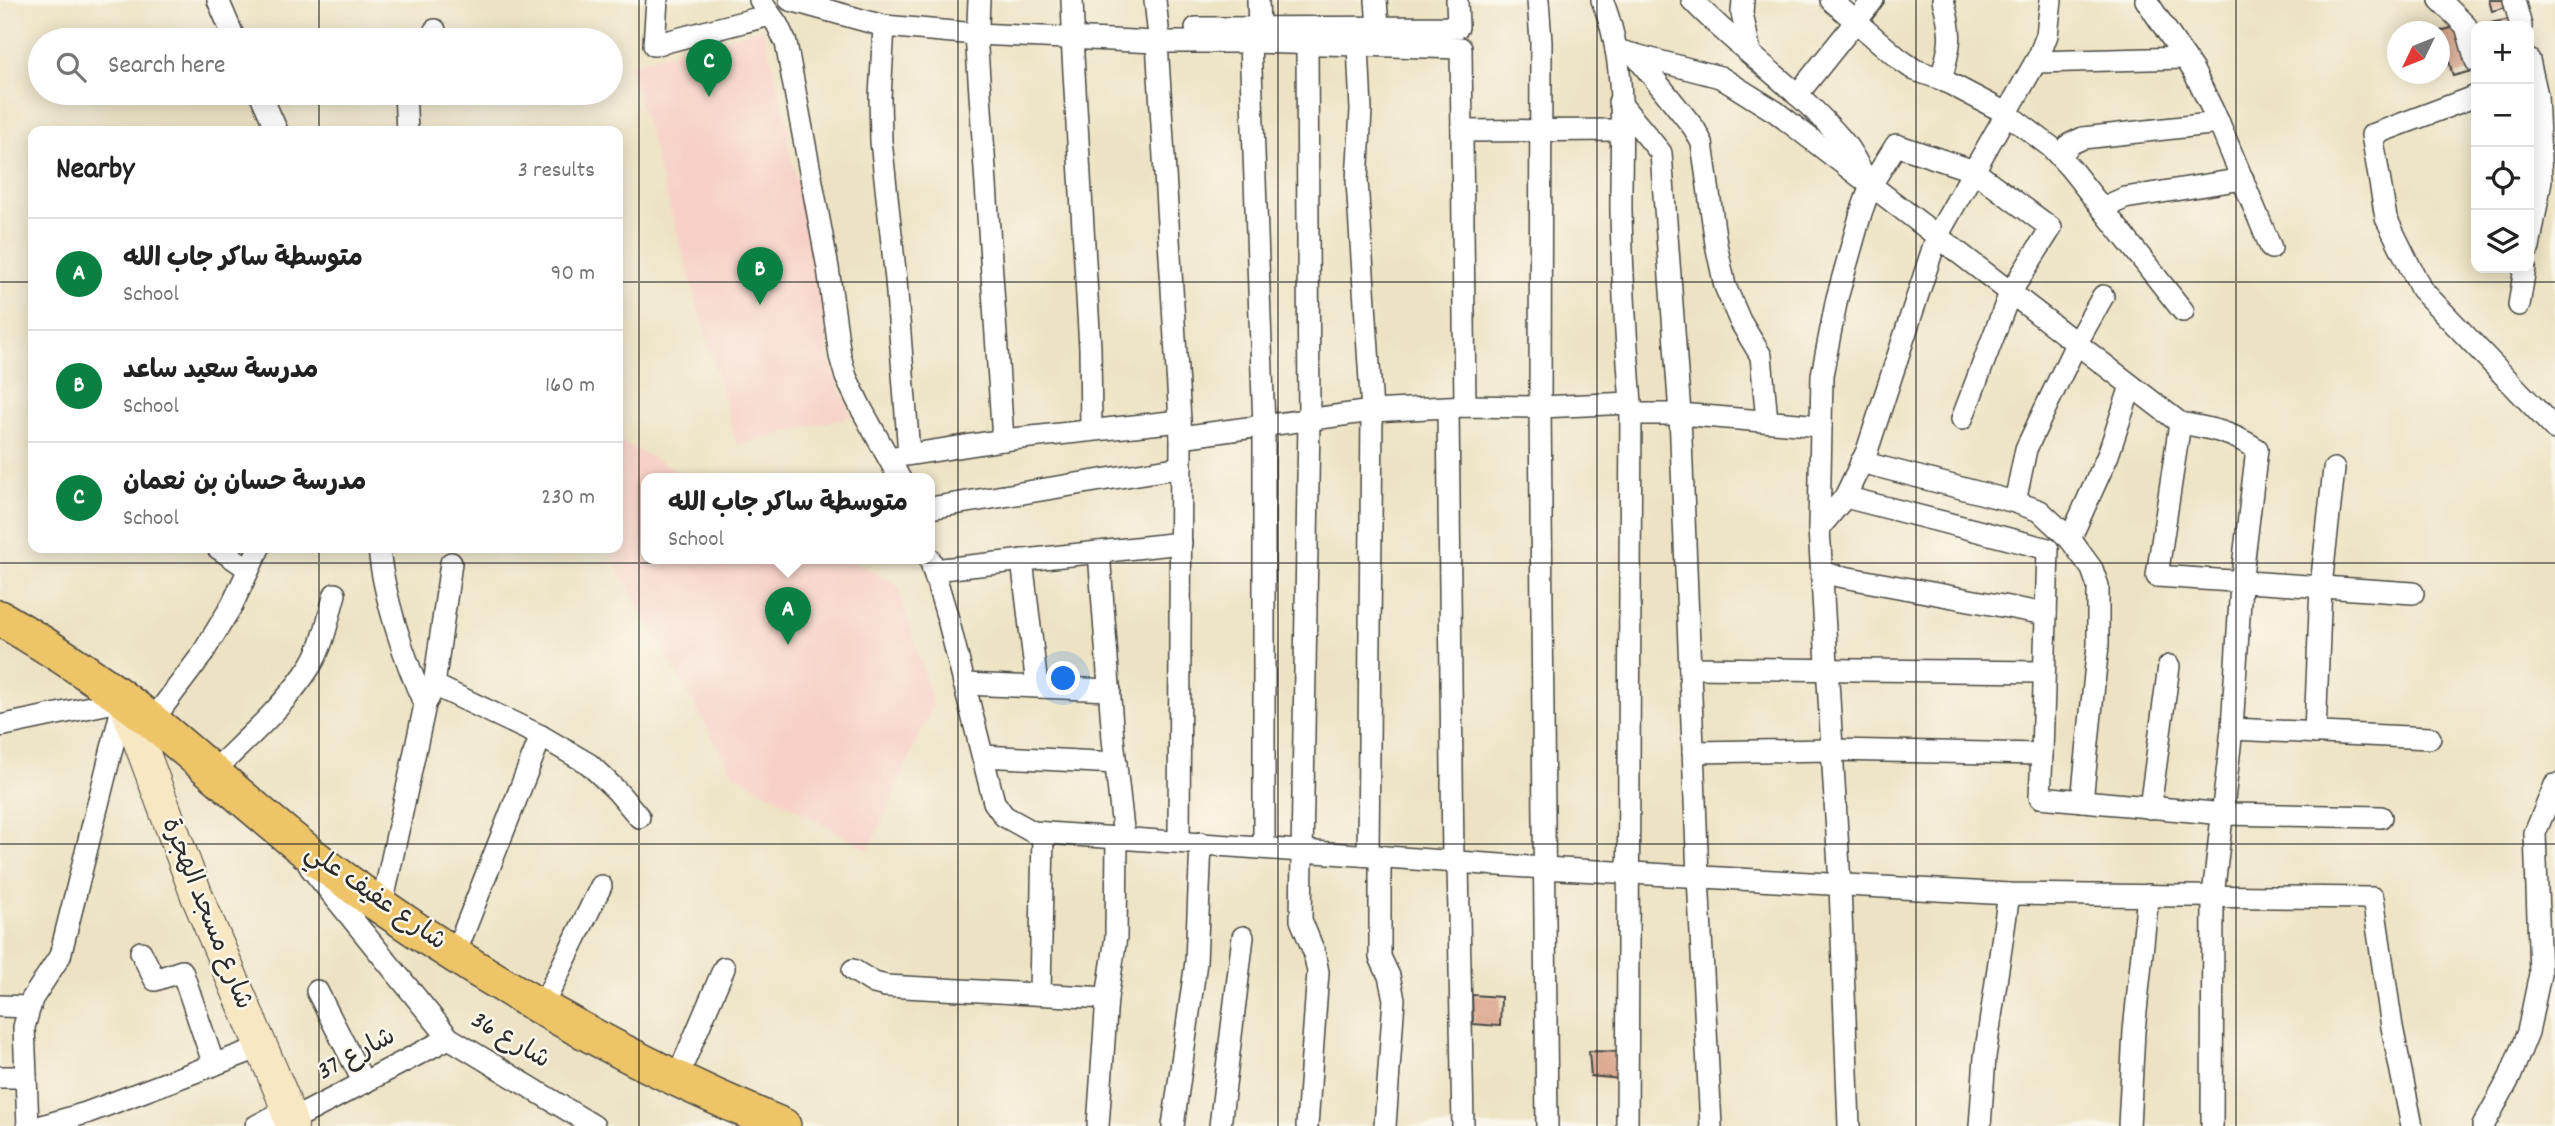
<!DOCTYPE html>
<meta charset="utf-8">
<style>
:root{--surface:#fff;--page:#f6f6f6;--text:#222;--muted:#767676;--line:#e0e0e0;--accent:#0b8043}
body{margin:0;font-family:Dekko,"Playpen Sans Arabic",sans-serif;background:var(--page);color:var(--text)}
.controls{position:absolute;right:21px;top:21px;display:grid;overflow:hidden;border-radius:14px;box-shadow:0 4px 18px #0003}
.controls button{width:63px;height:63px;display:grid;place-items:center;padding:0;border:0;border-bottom:2px solid var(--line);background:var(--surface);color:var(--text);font:35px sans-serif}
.compass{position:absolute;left:2387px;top:21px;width:63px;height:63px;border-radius:50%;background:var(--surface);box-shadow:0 4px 18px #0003;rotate:227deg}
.you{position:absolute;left:1064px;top:679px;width:24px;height:24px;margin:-18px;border:5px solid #fff;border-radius:50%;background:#1a73e8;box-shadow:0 0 0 10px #1a73e833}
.badge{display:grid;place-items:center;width:46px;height:46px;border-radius:50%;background:var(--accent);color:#fff;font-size:23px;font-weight:700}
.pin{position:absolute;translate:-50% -58px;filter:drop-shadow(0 2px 4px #0008)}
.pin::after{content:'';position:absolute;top:37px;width:24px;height:21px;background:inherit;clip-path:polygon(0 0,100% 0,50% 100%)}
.popup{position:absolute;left:641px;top:473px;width:294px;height:91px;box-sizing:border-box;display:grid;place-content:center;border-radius:14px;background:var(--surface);filter:drop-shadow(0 2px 5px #0005);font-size:23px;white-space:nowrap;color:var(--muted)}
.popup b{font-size:26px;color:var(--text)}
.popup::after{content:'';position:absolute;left:50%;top:100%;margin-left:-14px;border:14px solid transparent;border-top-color:var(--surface)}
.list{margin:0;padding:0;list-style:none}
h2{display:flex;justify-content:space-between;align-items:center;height:91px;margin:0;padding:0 28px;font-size:30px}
h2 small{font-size:23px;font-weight:400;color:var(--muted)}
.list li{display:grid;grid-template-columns:46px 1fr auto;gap:21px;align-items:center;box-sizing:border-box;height:112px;padding:0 28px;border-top:2px solid var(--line)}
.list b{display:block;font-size:26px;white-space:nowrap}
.list p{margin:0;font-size:23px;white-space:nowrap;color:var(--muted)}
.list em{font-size:23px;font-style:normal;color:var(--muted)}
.icon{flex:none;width:38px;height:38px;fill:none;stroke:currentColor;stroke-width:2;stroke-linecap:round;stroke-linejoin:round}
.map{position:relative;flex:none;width:2555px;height:1126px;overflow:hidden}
.search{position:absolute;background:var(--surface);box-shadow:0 4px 18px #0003;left:28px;top:28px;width:595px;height:77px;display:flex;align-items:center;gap:18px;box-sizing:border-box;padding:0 24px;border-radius:38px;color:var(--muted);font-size:26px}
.panel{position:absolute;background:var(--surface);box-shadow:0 4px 18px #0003;left:28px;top:126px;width:595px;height:427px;border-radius:14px}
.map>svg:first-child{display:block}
.built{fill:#f7d1c7}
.building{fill:#d9a289}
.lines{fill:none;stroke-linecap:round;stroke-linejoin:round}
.street-casing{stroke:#484742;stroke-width:24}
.secondary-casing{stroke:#484742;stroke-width:34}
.primary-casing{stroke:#484742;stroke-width:38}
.street{stroke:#fff;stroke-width:21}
.secondary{stroke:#f8e7c3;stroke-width:32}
.primary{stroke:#eec469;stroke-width:35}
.grid{fill:none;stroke:#2b2b2b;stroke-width:2;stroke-opacity:0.55}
.labels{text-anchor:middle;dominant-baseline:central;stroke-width:5;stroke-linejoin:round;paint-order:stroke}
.street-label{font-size:26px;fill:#2b2b2b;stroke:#fbf7ec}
</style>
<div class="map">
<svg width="2555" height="1126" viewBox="0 0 2555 1126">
<rect width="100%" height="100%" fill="#fbf7ec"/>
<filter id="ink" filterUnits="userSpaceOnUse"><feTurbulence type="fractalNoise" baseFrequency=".0143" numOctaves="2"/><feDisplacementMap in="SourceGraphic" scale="14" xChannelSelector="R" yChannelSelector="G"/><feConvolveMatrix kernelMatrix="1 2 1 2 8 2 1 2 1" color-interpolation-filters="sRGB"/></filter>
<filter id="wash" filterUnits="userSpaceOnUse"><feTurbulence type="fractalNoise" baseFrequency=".00686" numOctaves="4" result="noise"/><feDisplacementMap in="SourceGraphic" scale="28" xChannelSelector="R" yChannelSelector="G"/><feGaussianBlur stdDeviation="1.57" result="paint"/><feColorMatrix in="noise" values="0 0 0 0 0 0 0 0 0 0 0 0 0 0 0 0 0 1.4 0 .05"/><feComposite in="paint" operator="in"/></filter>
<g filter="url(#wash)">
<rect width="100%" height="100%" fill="#ede3c4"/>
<g class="built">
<path d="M763 28 789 130 787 142 816 254 828 356 851 416 737 445 629 64Z"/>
<path d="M618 440 693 479H646V559H849L898 585 933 705 869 850 733 773 606 548H618Z"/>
</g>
<g id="blocks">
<g class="building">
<path d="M2489 0H2506L2507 7 2492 11Z"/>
<path d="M2516 18 2518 26H2479V25Z"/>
<path d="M2463 25 2475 70 2453 76 2445 46 2440 47V31Z"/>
<path d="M1472 995 1501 997 1500 1026 1473 1024Z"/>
<path d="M1589 1051 1624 1052 1621 1079 1591 1076Z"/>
</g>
</g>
</g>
<g filter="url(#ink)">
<use href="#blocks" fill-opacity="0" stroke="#484742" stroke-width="2"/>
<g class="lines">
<g class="street-casing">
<g id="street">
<path d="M218 0 235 40"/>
<path d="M657 0 654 45 770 15"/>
<path d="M760 0 777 24 786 43 828 268 840 356 846 377 861 408 900 479"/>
<path d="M790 0 884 26 976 34 1157 42H1250L1461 48 1465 406"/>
<path d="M1072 0 1073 26"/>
<path d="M1155 0 1158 28"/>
<path d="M1258 0 1259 27"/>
<path d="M1376 0 1378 27"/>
<path d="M1538 0 1541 42 1540 407 1547 1126"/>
<path d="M1602 0C1629 65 1620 142 1621 211 1622 275 1626 339 1631 403L1627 1126"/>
<path d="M1692 0C1739 50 1798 88 1842 140 1850 149 1856 161 1862 172"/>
<path d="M1743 0 1742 13 1750 52"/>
<path d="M1831 0 1899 59 1915 70 1941 79 2006 113 2051 147 2071 169 2183 311"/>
<path d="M2146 0 2193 70 2219 123 2271 248"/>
<path d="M2440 0 2466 26 2476 61"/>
<path d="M2514 0 2521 26"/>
<path d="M978 24 979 0"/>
<path d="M884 26 880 97 881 141 896 280 909 454"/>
<path d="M1196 28 1458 27 1457 0"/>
<path d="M976 34 1003 440"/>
<path d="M1072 38 1090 348 1091 430"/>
<path d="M430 40 435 30"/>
<path d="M1157 42 1181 437 1179 842"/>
<path d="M1250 42 1264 427V848"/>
<path d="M1307 44 1309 420 1301 920 1314 952 1318 972 1307 1126"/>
<path d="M1358 45 1361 110 1357 181 1372 411 1368 855"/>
<path d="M1616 50 1720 77 1776 112 2180 423C2210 428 2231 432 2257 449L2241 584 2232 729 2213 896 2212 1126"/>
<path d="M1635 55 1694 128 1702 143 1716 244 1725 286 1740 321 1761 356 1767 421"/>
<path d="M2529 60 2537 95 2541 180 2529 248"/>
<path d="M2036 62 2185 58"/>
<path d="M1941 79C1951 44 1953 35 1943 0"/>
<path d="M260 93 277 131"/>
<path d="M405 93 407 131"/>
<path d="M1797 95 1873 0"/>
<path d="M2476 96 2372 135 2386 218 2421 289 2555 429"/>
<path d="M1619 102 1661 153 1680 414 1698 877 1711 1126"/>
<path d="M1462 131 1620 130"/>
<path d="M2060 157 2070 144 2083 138 2219 123"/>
<path d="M2102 208 2125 198 2243 179"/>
<path d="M2519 305 2525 268"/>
<path d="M1448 408 1453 861"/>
<path d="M1631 414H1680L1821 426"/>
<path d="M2180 423 2157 576 2413 593"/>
<path d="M1181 437 1372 411 1465 406 1540 407 1631 403"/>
<path d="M894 457 1003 440 1180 421"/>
<path d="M1861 462 2015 502 2040 511 2070 539 2092 569 2098 586V645L2082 801"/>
<path d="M2015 502 2026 449 2076 344 2103 296"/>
<path d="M930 508 1181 467"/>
<path d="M1819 528 1845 497 1867 451 1937 236 2039 56 2047 35 2051 0"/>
<path d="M2070 539 2108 455 2131 386"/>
<path d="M218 548 249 569"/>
<path d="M379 548C383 594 405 662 425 705L382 905"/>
<path d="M1099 552 1113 739 1124 838"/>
<path d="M930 559 948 619 994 802 1004 816 1033 832 1543 868 2009 894 2373 898 2392 1027 2412 1126"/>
<path d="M1022 560 1037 686"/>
<path d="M933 570 1181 543"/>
<path d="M1822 573 2046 614"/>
<path d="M1690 668 2044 672"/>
<path d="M964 684 1110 690"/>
<path d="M434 685 541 736 589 764 617 791 639 817"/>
<path d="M428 699 434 685 451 563"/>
<path d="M152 721 201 656 232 605 259 548"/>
<path d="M0 726 124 700 60 956 32 999 24 1027 28 1126"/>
<path d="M2232 729 2430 738"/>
<path d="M2315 733 2321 586 2334 469"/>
<path d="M1693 752 1831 750 2042 754 2048 549 1845 497"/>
<path d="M2042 754 2040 797 2224 814 2381 817"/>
<path d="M983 756 1116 763"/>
<path d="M212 773C246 739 285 706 311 665 324 644 328 618 335 594"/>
<path d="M2150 808 2169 666"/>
<path d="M1380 856V957L1389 976 1394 999 1385 1126"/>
<path d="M1458 862 1463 1126"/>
<path d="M310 867 449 1038 594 1126"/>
<path d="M141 952 155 980 182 971 214 1065"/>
<path d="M455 954 541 736"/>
<path d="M853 970 874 983 886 986 1107 998"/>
<path d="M317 991 364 1083"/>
<path d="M1040 994 1043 833"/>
<path d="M0 1006 30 1007"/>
<path d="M542 1007 601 886"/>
<path d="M0 1077H26"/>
<path d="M677 1078 724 968"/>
<path d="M290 1121 449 1038"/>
<path d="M42 1126 86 1113 261 1047"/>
<path d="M256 1126 286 1110"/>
<path d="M1098 1126 1107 998 1116 937 1117 837"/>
<path d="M1173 1126 1196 962 1201 843"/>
<path d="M1220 1126 1243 937"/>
<path d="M1849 1126 1840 885 1819 528 1822 375 1837 298 1861 213 1871 185 1896 145 1974 171 2051 228 2010 293 1962 419"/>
<path d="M1980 1126 1985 1057 2009 894"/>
<path d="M2129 1126 2134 1031 2148 895"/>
<path d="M2483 1126 2510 1077 2528 1032 2540 974 2535 833 2555 785"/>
</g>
</g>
<g class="secondary-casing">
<path id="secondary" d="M124 700 197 896 282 1095 292 1126"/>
</g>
<g class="primary-casing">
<path id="primary" d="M0 618C53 649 105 683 153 722 212 770 267 822 328 868 467 971 623 1060 783 1126"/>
</g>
<use href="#street" class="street"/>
<use href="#secondary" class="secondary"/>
<use href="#primary" class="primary"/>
</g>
</g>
<path class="grid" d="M319 0V40M639 0V1126M958 0V1126M1278 0V1126M1597 0V1126M1916 0V1126M2236 0V1126M319 93V131M0 282H33M618 282H2555M319 548V1126M0 563H2555M0 844H2555"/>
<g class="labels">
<g class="street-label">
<text transform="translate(375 898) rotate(35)">شارع عفيف علي</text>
<text transform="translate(206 914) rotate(68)">شارع مسجد الهجرة</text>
<text transform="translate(510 1041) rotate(31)">شارع 36</text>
<text transform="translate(357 1055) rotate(-28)">شارع 37</text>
</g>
</g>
</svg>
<div class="controls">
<button>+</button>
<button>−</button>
<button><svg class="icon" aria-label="locate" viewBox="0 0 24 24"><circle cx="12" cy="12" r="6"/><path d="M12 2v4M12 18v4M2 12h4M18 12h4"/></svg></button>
<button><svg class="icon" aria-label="layers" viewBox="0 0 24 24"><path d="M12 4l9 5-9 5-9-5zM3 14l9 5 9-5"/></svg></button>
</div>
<svg class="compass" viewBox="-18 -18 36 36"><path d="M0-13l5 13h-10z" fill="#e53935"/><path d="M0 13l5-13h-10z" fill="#767676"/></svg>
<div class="you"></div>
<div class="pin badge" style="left:788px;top:645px">A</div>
<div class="popup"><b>متوسطة ساكر جاب الله</b>School</div>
<div class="pin badge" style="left:760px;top:305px">B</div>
<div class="pin badge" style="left:709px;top:97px">C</div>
<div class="search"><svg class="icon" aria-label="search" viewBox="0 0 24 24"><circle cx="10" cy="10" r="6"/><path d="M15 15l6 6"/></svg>Search here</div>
<section class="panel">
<h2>Nearby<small>3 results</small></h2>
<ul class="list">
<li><span class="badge">A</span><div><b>متوسطة ساكر جاب الله</b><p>School</p></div><em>90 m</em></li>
<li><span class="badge">B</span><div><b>مدرسة سعيد ساعد</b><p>School</p></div><em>160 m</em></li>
<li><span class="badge">C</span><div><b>مدرسة حسان بن نعمان</b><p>School</p></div><em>230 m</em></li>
</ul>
</section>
</div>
